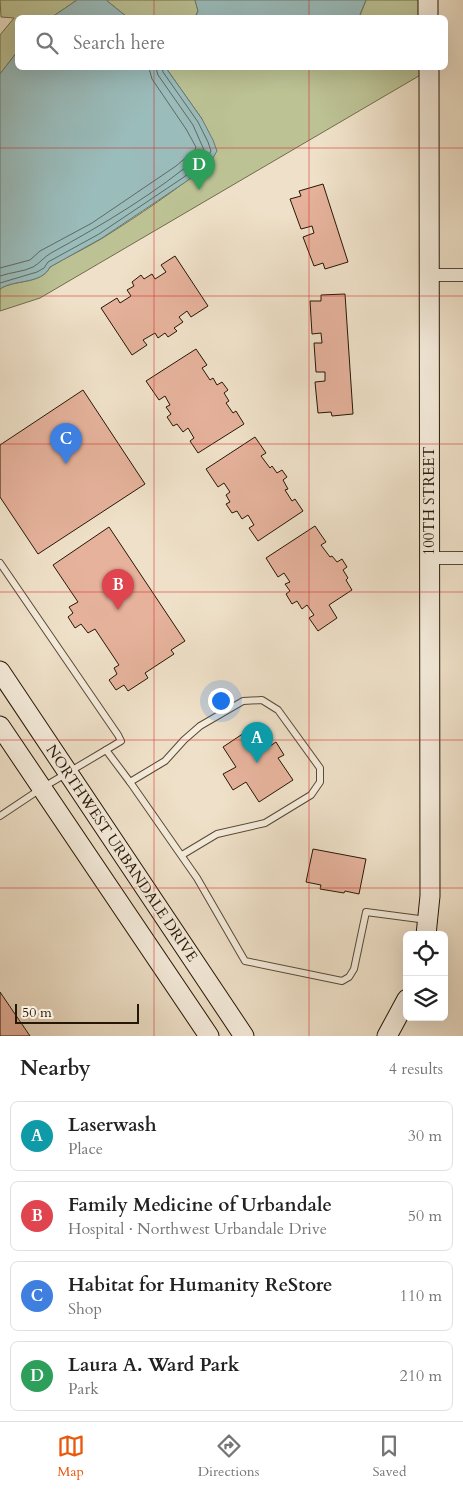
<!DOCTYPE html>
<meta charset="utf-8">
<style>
:root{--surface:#fff;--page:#f2f2f2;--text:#222;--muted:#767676;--line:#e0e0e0;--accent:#ea580c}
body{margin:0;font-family:Cardo,serif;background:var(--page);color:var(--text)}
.controls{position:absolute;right:15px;bottom:15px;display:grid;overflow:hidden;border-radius:8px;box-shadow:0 5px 20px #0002}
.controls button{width:45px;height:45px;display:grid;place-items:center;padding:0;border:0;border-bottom:1px solid var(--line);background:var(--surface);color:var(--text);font:25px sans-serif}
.scale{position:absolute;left:15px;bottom:12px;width:124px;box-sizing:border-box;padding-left:5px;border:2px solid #251705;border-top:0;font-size:14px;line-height:18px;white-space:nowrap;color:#251705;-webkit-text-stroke:4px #f5ecdc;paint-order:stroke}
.you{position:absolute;left:220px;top:700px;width:18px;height:18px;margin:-12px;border:4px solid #fff;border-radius:50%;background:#1a73e8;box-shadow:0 0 0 8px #1a73e833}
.badge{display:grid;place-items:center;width:32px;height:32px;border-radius:50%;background:var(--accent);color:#fff;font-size:16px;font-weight:700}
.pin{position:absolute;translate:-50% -41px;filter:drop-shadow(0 1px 2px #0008)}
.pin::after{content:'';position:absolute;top:26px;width:18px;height:15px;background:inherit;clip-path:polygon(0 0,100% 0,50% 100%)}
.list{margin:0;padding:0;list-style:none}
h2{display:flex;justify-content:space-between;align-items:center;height:65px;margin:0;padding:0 20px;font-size:21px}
h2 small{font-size:16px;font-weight:400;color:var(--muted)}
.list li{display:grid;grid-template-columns:32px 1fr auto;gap:15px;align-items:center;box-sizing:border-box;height:70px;margin:0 10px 10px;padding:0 10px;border:1px solid var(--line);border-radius:8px}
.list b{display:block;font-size:19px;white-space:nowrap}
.list p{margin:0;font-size:16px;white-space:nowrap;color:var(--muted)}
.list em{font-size:16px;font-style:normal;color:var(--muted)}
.icon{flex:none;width:28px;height:28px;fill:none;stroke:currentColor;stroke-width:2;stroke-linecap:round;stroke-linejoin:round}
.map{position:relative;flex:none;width:463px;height:1036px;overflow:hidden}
.search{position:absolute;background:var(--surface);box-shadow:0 5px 20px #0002;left:15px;right:15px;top:15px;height:55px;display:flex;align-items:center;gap:12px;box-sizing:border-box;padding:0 18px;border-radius:8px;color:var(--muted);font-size:19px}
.sheet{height:385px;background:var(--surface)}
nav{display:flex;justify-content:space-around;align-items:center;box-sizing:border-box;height:70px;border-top:1px solid var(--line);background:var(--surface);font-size:14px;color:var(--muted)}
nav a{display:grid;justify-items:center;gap:2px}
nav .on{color:var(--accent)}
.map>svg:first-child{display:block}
.green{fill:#bcc294;stroke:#706c4c}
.water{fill:#9abcbb;stroke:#6b7a72}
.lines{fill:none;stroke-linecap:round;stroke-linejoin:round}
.shore{stroke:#606a60;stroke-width:1}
.building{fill:#e6b29c;stroke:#251705}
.lane-casing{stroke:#584a36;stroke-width:8}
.street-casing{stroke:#584a36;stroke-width:14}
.secondary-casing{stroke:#251705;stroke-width:21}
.lane{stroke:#f5ecdc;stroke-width:6}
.street{stroke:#f5ecdc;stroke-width:12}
.secondary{stroke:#f5ecdc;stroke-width:19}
.grid{fill:none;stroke:#d62828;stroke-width:1;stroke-opacity:0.55}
.labels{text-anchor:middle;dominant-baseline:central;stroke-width:4;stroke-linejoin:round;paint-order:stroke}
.street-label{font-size:15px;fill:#251705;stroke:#f5ecdc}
</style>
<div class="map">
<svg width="463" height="1036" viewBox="0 0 463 1036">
<rect width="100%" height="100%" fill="#efe1c9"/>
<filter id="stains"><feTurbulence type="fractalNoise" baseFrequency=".004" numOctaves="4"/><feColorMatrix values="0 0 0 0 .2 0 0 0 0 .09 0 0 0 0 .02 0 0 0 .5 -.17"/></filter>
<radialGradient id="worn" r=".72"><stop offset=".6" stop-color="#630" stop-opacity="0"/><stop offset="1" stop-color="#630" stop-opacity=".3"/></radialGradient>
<g class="green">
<path d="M0 0H77L52 17 18 18 17 52 0 74V35L14 18 1 17Z"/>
<path d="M106 0H195L198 11 195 17H127Z"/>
<path d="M366 0H428V17L359 18Z"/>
<path d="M166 68H429V70L40 298 0 311V289C14 279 41 285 50 267 67 257 84 249 101 239 139 215 177 190 211 161L202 119Z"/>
</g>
<g class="water">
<path d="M77 0H106L127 17H52Z"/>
<path d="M195 0H366L359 17 195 18 198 11Z"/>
<path d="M17 52 18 68H166L202 119 213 140 217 151 211 161 187 181 102 238 50 267C41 285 14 279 0 289V74Z"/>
</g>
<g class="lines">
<g class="shore">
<path d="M0 268 30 260 40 251 92 223 176 166 195 150 196 147 186 129 152 79 149 68"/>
<path d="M0 276C11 272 23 272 33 267 40 263 44 257 51 253 104 224 156 193 202 154L204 150 193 125 158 75 156 68"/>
<path d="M0 283 37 272 44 268 48 262 99 234 184 177 207 158 211 151 208 142 198 122 163 72 162 68"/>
</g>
</g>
<g class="building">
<path d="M323 184 348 262 325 269 323 263 314 266 303 237 314 233 312 226 301 229 290 199 301 196 299 191Z"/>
<path d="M175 256 208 306 191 317 187 311 179 317 183 322 174 328 177 331 168 337 165 333 158 338 155 333 143 340 147 345 132 355 101 308 117 298 120 303 131 296 127 290 134 286 132 282 141 275 144 279 152 274 155 279 166 272 161 265Z"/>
<path d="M345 294 353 414 332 416 331 412 318 413 315 382 325 381V372H316L314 343H322L321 333 312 334 310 301H321V295Z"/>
<path d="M196 349 207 365 202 368 210 380 213 378 217 385 222 382 228 390 224 393 229 401 226 403 233 413 236 411 244 424 198 453 190 441 194 438 188 428 183 432 177 424 173 426 167 417 171 414 166 407 170 405 165 396 159 400 146 381Z"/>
<path d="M83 390 145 484 38 554 0 497V445Z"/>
<path d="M255 437 266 453 261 456 270 468 272 466 277 473 282 470 287 477 283 480 288 489 285 490 292 501 295 499 303 511 258 541 249 528 254 525 248 515 242 519 237 511 232 513 226 504 230 502 226 495 230 492 224 483 218 487 206 469Z"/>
<path d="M315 526 326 542 321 545 330 557 332 556 337 562 342 559 347 567 343 570 348 578 346 580 352 590 329 605 337 618 318 631 309 618 314 615 307 605 302 609 297 601 292 604 286 594 290 591 285 584 290 582 284 573 278 577 266 558Z"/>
<path d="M109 527 185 641 171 650 174 654 145 673 148 678 128 691 124 685 116 690 109 680 117 674 114 668 119 665 95 629 88 633 81 624 75 628 68 617 73 613 69 607 78 602 53 565Z"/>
<path d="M256 725 270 746 276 742 284 755 278 758 293 780 259 802 246 782 233 790 223 774 236 767 223 747Z"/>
<path d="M313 849 366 859 359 894 345 891 344 893 320 889 321 885 306 882Z"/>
<path d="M0 992 30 1036H0Z"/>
</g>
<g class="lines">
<g class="lane-casing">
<g id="lane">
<path d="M0 563 118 735 121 741 106 750 130 782 197 878 245 961 342 981 349 977 354 969 366 912 427 920"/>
<path d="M130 782 165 761 184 740 200 726 243 701 262 700 278 710 320 768V782L311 795 265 823 217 834 182 855"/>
<path d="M0 816 42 788 106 750"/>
</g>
</g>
<g class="street-casing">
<g id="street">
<path d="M429 275H463"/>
<path d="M429 558H463"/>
</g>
</g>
<g class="secondary-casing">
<g id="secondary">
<path d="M428 0V18"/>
<path d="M0 671 244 1036"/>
<path d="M0 726 209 1036"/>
<path d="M426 935 430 896 429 68"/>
<path d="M387 1036 407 999"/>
</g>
</g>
<use href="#lane" class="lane"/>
<use href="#street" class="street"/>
<use href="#secondary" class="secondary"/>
</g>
<path class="grid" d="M154 0V18M309 0V18M154 68V1036M309 68V1036M0 148H463M0 296H463M0 444H463M0 592H463M0 740H463M0 888H463"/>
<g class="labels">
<g class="street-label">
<text transform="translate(429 501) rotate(-90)">100TH STREET</text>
<text transform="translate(122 853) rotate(56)">NORTHWEST URBANDALE DRIVE</text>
</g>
</g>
<rect width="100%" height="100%" filter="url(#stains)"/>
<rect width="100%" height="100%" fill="url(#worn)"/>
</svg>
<div class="controls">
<button><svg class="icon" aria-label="locate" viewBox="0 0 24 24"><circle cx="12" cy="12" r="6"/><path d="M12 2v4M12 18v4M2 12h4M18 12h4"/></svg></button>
<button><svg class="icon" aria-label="layers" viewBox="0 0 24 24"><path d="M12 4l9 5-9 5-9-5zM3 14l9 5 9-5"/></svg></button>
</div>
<div class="scale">50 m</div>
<div class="you"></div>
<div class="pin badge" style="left:257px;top:763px;background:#0f9aa8">A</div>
<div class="pin badge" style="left:118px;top:610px;background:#e0444e">B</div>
<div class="pin badge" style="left:66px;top:464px;background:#3f7fe0">C</div>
<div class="pin badge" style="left:199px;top:190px;background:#2e9e5b">D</div>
<div class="search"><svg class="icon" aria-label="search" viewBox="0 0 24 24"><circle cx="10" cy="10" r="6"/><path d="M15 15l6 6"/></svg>Search here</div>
</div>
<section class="sheet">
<h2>Nearby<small>4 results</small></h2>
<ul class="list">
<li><span class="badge" style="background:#0f9aa8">A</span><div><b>Laserwash</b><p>Place</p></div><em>30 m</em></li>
<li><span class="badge" style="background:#e0444e">B</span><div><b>Family Medicine of Urbandale</b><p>Hospital · Northwest Urbandale Drive</p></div><em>50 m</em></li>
<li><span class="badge" style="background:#3f7fe0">C</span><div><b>Habitat for Humanity ReStore</b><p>Shop</p></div><em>110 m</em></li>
<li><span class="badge" style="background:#2e9e5b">D</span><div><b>Laura A. Ward Park</b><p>Park</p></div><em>210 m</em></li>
</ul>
</section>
<nav>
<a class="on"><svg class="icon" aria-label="map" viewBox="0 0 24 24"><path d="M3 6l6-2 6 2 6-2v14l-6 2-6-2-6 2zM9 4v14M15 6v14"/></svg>Map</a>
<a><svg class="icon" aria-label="directions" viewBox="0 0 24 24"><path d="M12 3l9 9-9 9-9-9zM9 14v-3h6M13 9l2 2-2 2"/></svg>Directions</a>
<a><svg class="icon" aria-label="saved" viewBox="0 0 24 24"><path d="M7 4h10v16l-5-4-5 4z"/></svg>Saved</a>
</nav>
